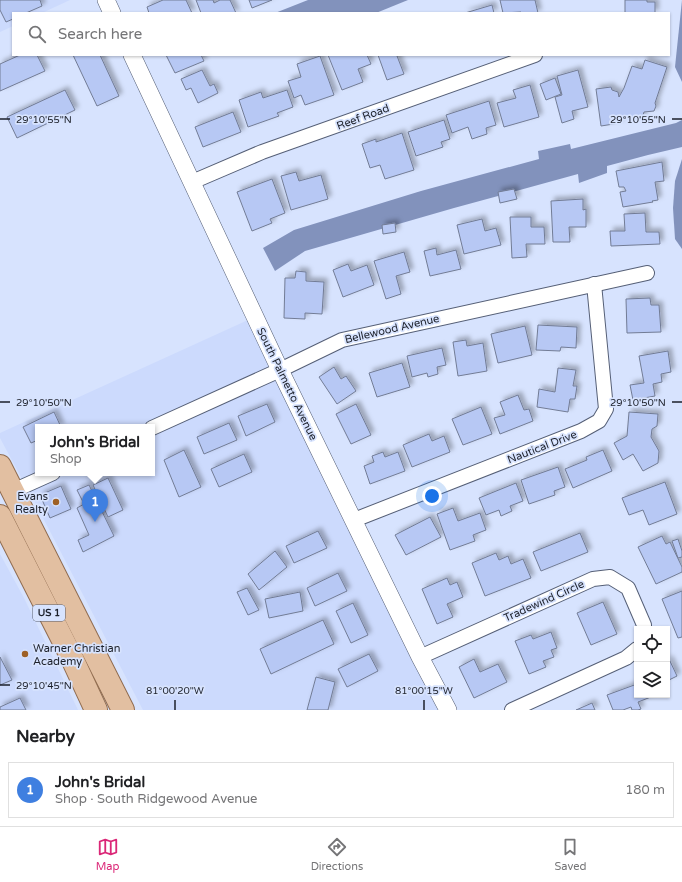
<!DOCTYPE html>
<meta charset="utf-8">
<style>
:root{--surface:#fff;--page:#f2f2f2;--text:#202124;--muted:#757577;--line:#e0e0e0;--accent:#db2777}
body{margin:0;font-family:"Varela Round",sans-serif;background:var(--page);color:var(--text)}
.controls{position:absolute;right:12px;bottom:12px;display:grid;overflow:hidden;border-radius:0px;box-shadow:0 1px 3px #0004}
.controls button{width:36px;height:36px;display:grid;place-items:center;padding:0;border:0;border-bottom:1px solid var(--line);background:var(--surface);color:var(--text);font:20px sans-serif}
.you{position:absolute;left:432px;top:496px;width:14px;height:14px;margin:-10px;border:3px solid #fff;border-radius:50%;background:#1a73e8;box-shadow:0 0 0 6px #1a73e833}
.badge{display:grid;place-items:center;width:26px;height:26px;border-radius:50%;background:var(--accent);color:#fff;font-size:13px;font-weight:700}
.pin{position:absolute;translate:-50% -33px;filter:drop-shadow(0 1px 2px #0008)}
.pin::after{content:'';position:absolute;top:21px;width:14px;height:12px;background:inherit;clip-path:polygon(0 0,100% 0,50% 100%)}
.popup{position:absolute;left:35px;top:424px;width:120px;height:52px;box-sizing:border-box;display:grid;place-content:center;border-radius:0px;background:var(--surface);filter:drop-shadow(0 1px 3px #0005);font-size:13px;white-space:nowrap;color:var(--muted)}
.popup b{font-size:15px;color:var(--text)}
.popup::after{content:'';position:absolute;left:50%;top:100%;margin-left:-8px;border:8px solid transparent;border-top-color:var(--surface)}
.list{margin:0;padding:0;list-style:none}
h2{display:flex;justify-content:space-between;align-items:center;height:52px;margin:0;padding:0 16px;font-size:17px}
h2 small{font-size:13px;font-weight:400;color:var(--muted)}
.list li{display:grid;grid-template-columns:26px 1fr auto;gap:12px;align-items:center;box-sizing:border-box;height:56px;margin:0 8px 8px;padding:0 8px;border:1px solid var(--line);border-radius:0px}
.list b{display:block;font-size:15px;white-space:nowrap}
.list p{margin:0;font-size:13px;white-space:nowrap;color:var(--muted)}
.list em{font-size:13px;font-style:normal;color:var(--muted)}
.icon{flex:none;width:22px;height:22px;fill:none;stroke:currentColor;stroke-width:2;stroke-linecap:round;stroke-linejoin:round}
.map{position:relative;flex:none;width:682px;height:710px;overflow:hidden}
.search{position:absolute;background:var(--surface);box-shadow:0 1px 3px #0004;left:12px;right:12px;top:12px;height:44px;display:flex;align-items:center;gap:10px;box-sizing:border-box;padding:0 14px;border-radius:0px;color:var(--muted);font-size:15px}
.sheet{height:116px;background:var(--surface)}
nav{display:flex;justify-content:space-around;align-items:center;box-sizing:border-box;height:56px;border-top:1px solid var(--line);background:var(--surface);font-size:11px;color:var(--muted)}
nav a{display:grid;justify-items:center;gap:2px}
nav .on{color:var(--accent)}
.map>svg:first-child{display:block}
.built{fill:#ccdafd}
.water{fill:#8292bc}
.building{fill:#b7c8f4;stroke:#727c95;filter:url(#shadow)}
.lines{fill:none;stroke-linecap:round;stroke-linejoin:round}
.minor-casing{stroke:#555f76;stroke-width:16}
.tertiary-casing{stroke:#555f76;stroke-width:18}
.primary-casing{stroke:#906c4f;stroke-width:24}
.minor{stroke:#fff;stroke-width:14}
.tertiary{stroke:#fff;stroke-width:17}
.primary{stroke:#e2bfa1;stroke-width:22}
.ticks{fill:none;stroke:#1d212b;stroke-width:1.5}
.poi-dot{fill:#9e6025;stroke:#d7e3fe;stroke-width:1.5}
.labels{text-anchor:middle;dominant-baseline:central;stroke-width:3.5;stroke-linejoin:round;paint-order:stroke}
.shield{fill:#d7e3fe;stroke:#555b6a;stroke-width:1}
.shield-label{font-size:10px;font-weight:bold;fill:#1d212b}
.street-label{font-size:11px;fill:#1d212b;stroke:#d7e3fe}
.poi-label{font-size:11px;fill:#1d212b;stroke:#d7e3fe;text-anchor:end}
.ticks-label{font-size:10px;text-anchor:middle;fill:#1d212b;stroke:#d7e3fe;stroke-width:3.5;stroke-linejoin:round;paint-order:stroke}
</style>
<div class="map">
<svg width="682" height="710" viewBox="0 0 682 710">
<defs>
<filter id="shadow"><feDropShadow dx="3.5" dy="-3.5" stdDeviation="2" flood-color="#0004"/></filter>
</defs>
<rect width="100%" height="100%" fill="#d7e3fe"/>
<g class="built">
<path d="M0 0H70L42 13H13V26L0 32Z"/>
<path d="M248 320 271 366 137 427H38V472L22 479 0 438V433Z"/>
<path d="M277 379 438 710H143L29 491 70 473H152V436Z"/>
<path d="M0 554 24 598 78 710H0Z"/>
</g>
<g class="water">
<path d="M308 0H408L376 13H275Z"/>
<path d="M682 0V82L675 67Z"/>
<path d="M682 120V147L648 155 607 166V173L579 183 578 174 454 208 305 251 275 271 263 248 294 230 421 191 539 159 538 151 570 144 571 149 676 123Z"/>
<path d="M682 159V249L675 239 673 208 675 181Z"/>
</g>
<g class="building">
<path d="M0 0H40L42 6 26 13H13V19L6 22 0 10Z"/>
<path d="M163 0H186L192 13H149L147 7Z"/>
<path d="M196 0H213L214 3 220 0H230L236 13H201Z"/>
<path d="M249 0H272L252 8Z"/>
<path d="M500 0H535L538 13H521V12L503 13Z"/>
<path d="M625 0H647V2H655V13H625Z"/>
<path d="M492 5 494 13H465Z"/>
<path d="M20 55H37L45 71 0 91V64Z"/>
<path d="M73 55H100L119 96 97 106Z"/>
<path d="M166 55H201L204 61 175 73Z"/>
<path d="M328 55H367L371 64 358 69 363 82 342 90Z"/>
<path d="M378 55H400L397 56 404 74 387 80Z"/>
<path d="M320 56 334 95 305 105 301 95 294 98 288 81 301 77 297 64Z"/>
<path d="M645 60 667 67 655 103 656 106 654 111 644 112 642 118 635 119 629 117 621 118 620 123 601 126 596 89 611 87 612 90 618 92 619 97 624 88 632 66 642 69Z"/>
<path d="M202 70 210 86 214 84 218 93 198 103 191 88 186 90 181 79Z"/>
<path d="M578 70 588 107 572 111 574 119 562 123 555 97 562 95 557 76Z"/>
<path d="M555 78 561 94 546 100 540 84Z"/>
<path d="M530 85 539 117 504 127 497 103 516 98 513 90Z"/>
<path d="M65 90 75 110 17 138 7 117Z"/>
<path d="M287 90 293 107 277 113 279 116 248 127 239 100 261 92 263 98Z"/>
<path d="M489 101 496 125 486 128 487 134 472 139 468 127 452 133 446 115Z"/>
<path d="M233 112 241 132 203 147 195 127Z"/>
<path d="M444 120 450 139 441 142 443 147 416 156 408 132Z"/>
<path d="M402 133 414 170 385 179 380 165 370 168 362 144 376 139V142Z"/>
<path d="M662 162 664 181 655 182 658 200 652 201 653 202 623 207 620 192 626 191 624 187H619L616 171Z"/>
<path d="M296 172 299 181 321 175 328 199 291 210 281 176Z"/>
<path d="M272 179 285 213 270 219 272 223 252 231 237 192Z"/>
<path d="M514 189 517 199 500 203 498 192Z"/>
<path d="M583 199V210L586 209V227H569L570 242H553L551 201Z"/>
<path d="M645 213 646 232H659L660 244 611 246 610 231H625L624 214Z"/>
<path d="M510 217H531V227H544L545 244H526L527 257 512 258Z"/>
<path d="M482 219 485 231 496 228 501 245 464 254 457 225Z"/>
<path d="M395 223 396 232 383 234 382 225Z"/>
<path d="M436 248 437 255 456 250 461 269 430 276 424 251Z"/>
<path d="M404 252 410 272 396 276 401 294 386 299 374 261Z"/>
<path d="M348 264 351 271 367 265 374 285 343 297 333 270Z"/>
<path d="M296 271 306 272V281L324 282 322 314 305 313V319L284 318 285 278H295Z"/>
<path d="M650 298 651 305H659L661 332 627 333 626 299Z"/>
<path d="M538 325 577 327 576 348 561 347 560 351 536 350Z"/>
<path d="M525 326 532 355 498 363 491 334Z"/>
<path d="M466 340 467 346 483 343 487 371 458 376 453 342Z"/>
<path d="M442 348 446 365 437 367 438 374 428 377 427 373 412 377 407 356Z"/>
<path d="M668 351 671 372 661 374 662 382 653 384 655 396 633 400 630 385 644 383 639 356Z"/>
<path d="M402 363 410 387 377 397 369 373Z"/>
<path d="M334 367 341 379 346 376 356 391 337 404 319 377Z"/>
<path d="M558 368 576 370 573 386H577L575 399H570L568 412 537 407 539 389 555 392Z"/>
<path d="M518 395 524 410 529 409 533 421 500 434 494 418 505 415 500 402Z"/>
<path d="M267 404 275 422 246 436 238 416Z"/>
<path d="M356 404 371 435 351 444 336 414Z"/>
<path d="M481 407 492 434 463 445 452 419Z"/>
<path d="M54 412 61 427H38V440L31 443 23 427Z"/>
<path d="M629 412 658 414 657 426 652 429 651 437 659 451 658 463 643 471 633 454 623 460 614 443 627 436Z"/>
<path d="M229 423 237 440 204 454 197 437Z"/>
<path d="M429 434 432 441 444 436 450 452 412 467 403 445Z"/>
<path d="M184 450 201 487 179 497 164 460Z"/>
<path d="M603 450 612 471 573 488 565 469 587 460 586 457Z"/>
<path d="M383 452 385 457 398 452 405 471 370 484 364 466 374 462 372 456Z"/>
<path d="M244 454 252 472 219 487 211 469Z"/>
<path d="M558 467 565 487 554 491 555 495 529 504 521 480Z"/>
<path d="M108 478 123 510 108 517 93 485Z"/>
<path d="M665 482 677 514 649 525 643 510 629 515 622 498Z"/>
<path d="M516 483 523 501 510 506 512 511 501 516 499 510 486 515 479 498Z"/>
<path d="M89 485 114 536 83 552 78 540 89 535 77 508 84 504 77 490Z"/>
<path d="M61 486 71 509 50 518 40 495Z"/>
<path d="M453 508 458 521 480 513 486 530 473 535 475 541 450 550 437 514Z"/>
<path d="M430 517 441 537 406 555 395 535Z"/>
<path d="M318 531 327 548 294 563 286 546Z"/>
<path d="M580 533 588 552 541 571 533 552Z"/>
<path d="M662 536 666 544 670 542 682 567V572L656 584 638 547Z"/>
<path d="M678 539 682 551V557L678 558 672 541Z"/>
<path d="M275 551 287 567 259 590 248 574Z"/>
<path d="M496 553 499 560 508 556 511 564 523 559 531 578 485 596 472 563Z"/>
<path d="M338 573 347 591 315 606 307 588Z"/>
<path d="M447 578 450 585 457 582 463 597 447 604 453 617 437 624 422 589Z"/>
<path d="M247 588 259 610 248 615 237 592Z"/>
<path d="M682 591V637L678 638 662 599Z"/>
<path d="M300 592 303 611 269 618 265 599Z"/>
<path d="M603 602 617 634 591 645 577 613Z"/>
<path d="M353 603 368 635 351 643 336 611Z"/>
<path d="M323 620 334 644 271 674 260 649Z"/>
<path d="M551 632 557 648 551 650 554 657 543 661 546 667 529 674 515 641 531 635 533 639Z"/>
<path d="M369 654 378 671 347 687 338 669Z"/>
<path d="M0 657 12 680 0 685Z"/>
<path d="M474 659 480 672 498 664 507 682 474 698 459 667Z"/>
<path d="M669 659 677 676 667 681V660Z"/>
<path d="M316 677 335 682 328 710H307Z"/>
<path d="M637 684V695H656L638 702 641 709 638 710H632L631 707 623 710H613L607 695Z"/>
<path d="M20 698 26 710H0V707Z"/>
<path d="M592 703 595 710H576Z"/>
</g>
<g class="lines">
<g class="minor-casing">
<g id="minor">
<path d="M192 182 262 152 535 55"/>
<path d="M152 428 280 370 342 340 647 273"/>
<path d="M13 491 53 473"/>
<path d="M354 520 581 431 599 421 606 409 594 284"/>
<path d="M420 657 593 579 610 577 628 588 644 625V629"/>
<path d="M512 710 626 658 637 649"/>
</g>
</g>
<g class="tertiary-casing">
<g id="tertiary">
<path d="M106 0 112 13"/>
<path d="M132 55 280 370 420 657 448 710"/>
</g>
</g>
<g class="primary-casing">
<g id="primary">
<path d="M0 466 123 710"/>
<path d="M0 516 70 654 96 710"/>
</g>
</g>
<use href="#minor" class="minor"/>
<use href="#tertiary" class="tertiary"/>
<use href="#primary" class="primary"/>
</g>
<path class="ticks" d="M0 119H10M672 119H682M0 402H10M672 402H682M0 685H10M175 700V710M424 700V710"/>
<g class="poi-dot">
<circle cx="56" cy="502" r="4"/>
<circle cx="25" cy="654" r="4"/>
</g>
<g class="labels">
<rect class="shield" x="33" y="605" width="32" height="16" rx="3"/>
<g class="shield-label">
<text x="49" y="613">US 1</text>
</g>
<g class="street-label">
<text transform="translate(363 117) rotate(-20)">Reef Road</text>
<text transform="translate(392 329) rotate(-13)">Bellewood Avenue</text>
<text transform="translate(287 384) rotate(64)">South Palmetto Avenue</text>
<text transform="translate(542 447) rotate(-21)">Nautical Drive</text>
<text transform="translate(544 601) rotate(-24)">Tradewind Circle</text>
</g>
<g class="poi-label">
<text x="48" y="496">Evans<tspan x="48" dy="13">Realty</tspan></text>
<text x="33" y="648" text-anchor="start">Warner Christian<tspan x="33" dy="13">Academy</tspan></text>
</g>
</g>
<g class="ticks-label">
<text x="44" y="123">29°10'55"N</text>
<text x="638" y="123">29°10'55"N</text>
<text x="44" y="406">29°10'50"N</text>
<text x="638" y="406">29°10'50"N</text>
<text x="44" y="689">29°10'45"N</text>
<text x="175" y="694">81°00'20"W</text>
<text x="424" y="694">81°00'15"W</text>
</g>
</svg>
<div class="controls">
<button><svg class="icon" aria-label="locate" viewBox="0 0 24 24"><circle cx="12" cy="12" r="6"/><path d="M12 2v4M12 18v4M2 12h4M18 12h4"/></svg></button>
<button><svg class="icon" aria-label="layers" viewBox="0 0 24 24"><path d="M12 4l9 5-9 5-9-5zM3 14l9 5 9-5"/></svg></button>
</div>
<div class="you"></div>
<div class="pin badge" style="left:95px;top:522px;background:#3f7fe0">1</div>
<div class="popup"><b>John's Bridal</b>Shop</div>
<div class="search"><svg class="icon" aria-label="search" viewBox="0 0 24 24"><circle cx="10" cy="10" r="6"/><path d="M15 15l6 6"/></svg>Search here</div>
</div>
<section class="sheet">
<h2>Nearby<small></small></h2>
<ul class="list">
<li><span class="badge" style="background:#3f7fe0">1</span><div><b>John's Bridal</b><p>Shop · South Ridgewood Avenue</p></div><em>180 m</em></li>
</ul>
</section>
<nav>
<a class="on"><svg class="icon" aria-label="map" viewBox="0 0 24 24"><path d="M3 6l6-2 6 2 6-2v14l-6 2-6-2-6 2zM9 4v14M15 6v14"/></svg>Map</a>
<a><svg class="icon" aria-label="directions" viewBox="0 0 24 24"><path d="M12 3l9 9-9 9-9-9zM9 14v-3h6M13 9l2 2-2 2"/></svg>Directions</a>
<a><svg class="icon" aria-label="saved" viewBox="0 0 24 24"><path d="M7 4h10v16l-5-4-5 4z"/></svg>Saved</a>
</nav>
